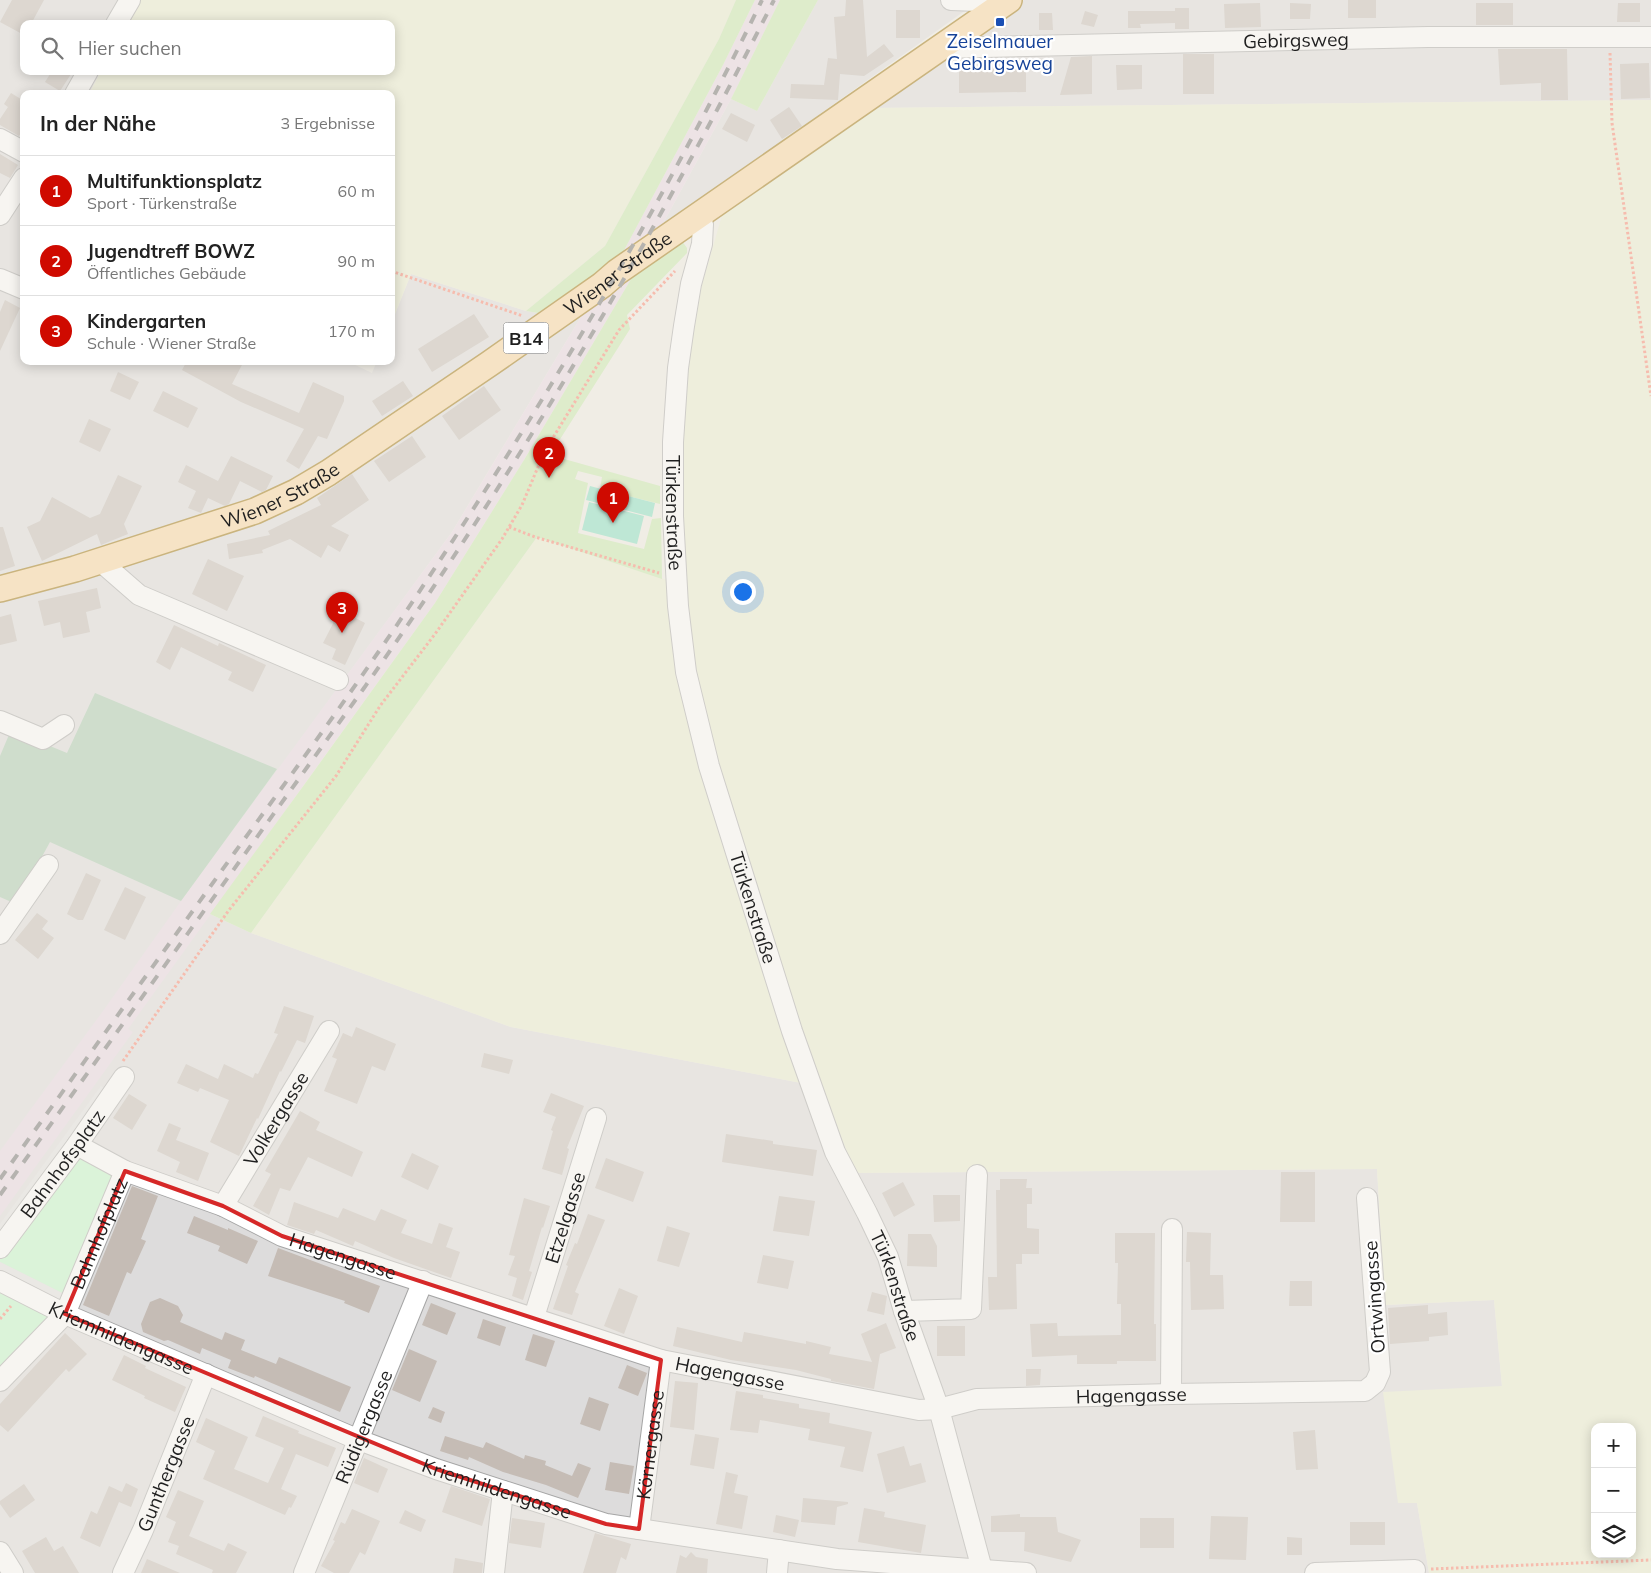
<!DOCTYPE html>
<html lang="de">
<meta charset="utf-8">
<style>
:root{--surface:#fff;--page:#f2f2f2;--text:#222;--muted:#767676;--line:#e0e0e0;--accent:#cf0a00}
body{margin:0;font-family:Mulish,sans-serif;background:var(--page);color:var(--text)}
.controls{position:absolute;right:15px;bottom:15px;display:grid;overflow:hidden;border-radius:10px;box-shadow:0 2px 12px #0003}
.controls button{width:45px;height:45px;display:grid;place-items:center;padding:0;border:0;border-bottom:1px solid var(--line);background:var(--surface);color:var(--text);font:25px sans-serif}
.you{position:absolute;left:742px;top:591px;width:18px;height:18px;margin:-12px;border:4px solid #fff;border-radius:50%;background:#1a73e8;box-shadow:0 0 0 8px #1a73e833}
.badge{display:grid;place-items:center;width:32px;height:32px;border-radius:50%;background:var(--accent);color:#fff;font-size:16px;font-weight:700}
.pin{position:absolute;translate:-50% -41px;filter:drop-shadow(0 1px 2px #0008)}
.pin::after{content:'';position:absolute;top:26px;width:18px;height:15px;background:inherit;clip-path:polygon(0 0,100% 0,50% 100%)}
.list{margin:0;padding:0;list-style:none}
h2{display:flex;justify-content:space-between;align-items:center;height:65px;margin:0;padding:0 20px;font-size:21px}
h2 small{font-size:16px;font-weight:400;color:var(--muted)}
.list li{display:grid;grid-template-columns:32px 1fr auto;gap:15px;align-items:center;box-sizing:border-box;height:70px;padding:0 20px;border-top:1px solid var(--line)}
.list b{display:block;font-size:19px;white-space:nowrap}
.list p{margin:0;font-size:16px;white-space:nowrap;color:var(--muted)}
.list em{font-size:16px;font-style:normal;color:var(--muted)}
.icon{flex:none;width:28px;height:28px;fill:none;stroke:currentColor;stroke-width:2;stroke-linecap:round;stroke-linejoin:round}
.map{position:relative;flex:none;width:1651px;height:1573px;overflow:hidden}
.search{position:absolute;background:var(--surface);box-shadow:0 2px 12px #0003;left:20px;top:20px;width:375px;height:55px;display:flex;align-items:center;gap:12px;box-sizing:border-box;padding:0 18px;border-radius:10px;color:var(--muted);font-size:19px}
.panel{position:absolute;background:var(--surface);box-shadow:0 2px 12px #0003;left:20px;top:90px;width:375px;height:275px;border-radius:10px}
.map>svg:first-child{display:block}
.residential{fill:#dddcdc}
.industrial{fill:#e9d7e5}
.farmland{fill:#ebefd1;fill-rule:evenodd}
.grass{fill:#c7ebab}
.cemetery{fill:#a6caad}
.park{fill:#c2fac9}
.pitch{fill:#82e0c0}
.parking{fill:#e3e3e3}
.building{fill:#c5bcb5}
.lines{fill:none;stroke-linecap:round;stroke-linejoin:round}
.minor-casing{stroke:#a6a6a6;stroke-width:22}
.major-casing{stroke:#9b6f00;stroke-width:28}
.path{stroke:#fc806a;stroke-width:3;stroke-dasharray:2.5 2.5;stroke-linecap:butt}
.minor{stroke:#fff;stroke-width:20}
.major{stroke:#fdd89d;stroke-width:25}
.rail{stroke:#6d6d6d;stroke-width:4;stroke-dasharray:10 10;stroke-linecap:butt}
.marked{fill:none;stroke:#d62828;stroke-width:4;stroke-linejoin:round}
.transit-dot{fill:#1a4fb4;stroke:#fff;stroke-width:2}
.labels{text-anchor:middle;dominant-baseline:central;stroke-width:4.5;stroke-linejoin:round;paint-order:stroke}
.shield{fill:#fff;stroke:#626262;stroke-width:1}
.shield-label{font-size:18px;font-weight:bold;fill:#1f1f1f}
.street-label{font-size:19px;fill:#1f1f1f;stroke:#fff}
.transit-label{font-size:19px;fill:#164399;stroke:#fff}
</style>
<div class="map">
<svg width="1651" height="1573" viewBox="0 0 1651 1573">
<rect width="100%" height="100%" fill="#f0ede5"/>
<g class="residential">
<path d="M0 0H141L128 24H24V71H101L89 94H24V361H347L372 373 377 361H391V324L411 274 526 311 538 313 588 305 452 532 182 901 251 933 511 1027 822 1087 855 1173 1377 1169 1385 1305 1494 1300 1502 1387 1398 1503H1417L1429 1573H0Z"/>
<path d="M818 0H980L661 227 731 99 757 111Z"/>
<path d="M1024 0H1651V100L869 108Z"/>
</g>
<g class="industrial">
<path d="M755 0H780L731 99 661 227 621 256 723 65Z"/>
<path d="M637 269 524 460 435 603 128 1029 133 1032 0 1216V1151L103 1011 181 901 452 532 588 305Z"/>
</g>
<g class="farmland">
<path d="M141 0H736L719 39 605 246 526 311 411 274 391 324V94H89L101 71H391V24H128Z"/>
<path d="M1651 100V1573H1429L1417 1503H1398L1383 1392 1502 1386 1494 1300 1385 1305 1377 1169 855 1173 822 1087 511 1027 251 933 537 537 682 585 681 430 689 329 723 212 869 108ZM1595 1427H1632V1554H1595Z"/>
</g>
<g class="grass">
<path d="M736 0H755L723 65 621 256 538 313 526 311 605 246 719 39Z"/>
<path d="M780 0H818L757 111 731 99Z"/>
<path d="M682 241 687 248V253L627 315 630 329 550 455 660 486V504L600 489 602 477 578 471 575 479 588 483 578 533 644 549 652 519 661 518 662 579 537 537 251 933 210 914 304 785 435 603 524 460 637 269Z"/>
</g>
<path class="cemetery" d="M95 693 277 769 181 901 50 842 16 904 0 897V756L11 730 67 753Z"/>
<g class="park">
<path d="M78 1156 118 1174 66 1295 0 1262V1259Z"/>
<path d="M0 1293 51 1316 0 1371Z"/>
</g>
<g class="pitch">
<path d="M590 486 655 503 652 517 586 500Z"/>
<path d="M589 502 644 516 637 544 582 530Z"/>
</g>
<g class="parking">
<path d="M101 1086 110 1092 0 1242V1224Z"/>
<path d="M0 1262 66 1295 62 1305 0 1274Z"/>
</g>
<g class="building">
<path d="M12 0H44L31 24H24V35L0 22Z"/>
<path d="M846 0H863L867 57 884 44 894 56 864 76 840 74 838 100 790 98 791 84 824 85 828 58 837 59 834 17 845 16Z"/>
<rect x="1348" y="0" width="28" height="18"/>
<path d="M1260 3 1261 27 1225 28 1224 4Z"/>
<path d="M1290 3 1311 4 1310 19H1290Z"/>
<rect x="1476" y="3" width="37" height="22"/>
<path d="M1618 3H1640V22H1617Z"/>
<path d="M1175 8H1189V29H1175V23L1140 24 1141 28H1128V11H1175Z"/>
<rect x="896" y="10" width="24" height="28"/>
<path d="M1085 11 1098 15 1094 27 1081 24Z"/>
<path d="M1039 13H1052L1053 30H1039Z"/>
<path d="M1498 49H1567L1568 100H1541V83L1500 85Z"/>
<rect x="1183" y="54" width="31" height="40"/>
<path d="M1092 56V94L1060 95 1071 57Z"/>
<path d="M1649 63 1650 98 1621 99 1620 64Z"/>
<path d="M1116 65H1142V89L1117 90Z"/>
<path d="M959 66 1026 67V92L959 93Z"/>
<path d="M52 71H73L60 91 45 82Z"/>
<path d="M11 93 24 101V128L19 136 0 125V119L8 107 4 104Z"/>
<path d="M789 107 802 126 782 139 770 120Z"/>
<path d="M731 113 755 125 747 142 722 129Z"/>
<path d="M0 154 18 165 10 178 0 173Z"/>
<path d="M5 300 20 308 0 351V312Z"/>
<path d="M474 314 489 337 432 372 418 349Z"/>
<path d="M187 361H244L232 384 299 413 313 382 344 396V401L327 439 318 436 299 469 286 461 304 429 241 402 182 370Z"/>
<path d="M118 372 139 382 130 400 110 391Z"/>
<path d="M403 381 413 396 382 416 372 401Z"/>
<path d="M484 386 501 410 459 440 442 416Z"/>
<path d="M163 391 198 408 188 428 153 411Z"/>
<path d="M89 419 111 429 100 452 79 442Z"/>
<path d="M412 436 426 457 389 482 374 461Z"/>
<path d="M231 456 273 476 266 490 262 492 240 481 229 504 225 506 208 498 201 513 188 508 196 491 178 482 186 465 218 481Z"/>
<path d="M352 474 369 500 331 526 349 535 340 552 328 545 321 558 290 539 262 550 263 553 229 559 227 544 270 535 268 531 321 505 317 498Z"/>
<path d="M118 475 142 486 124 524 128 534 101 545 97 534 42 561 27 527 40 521 52 497 90 518 100 514Z"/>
<path d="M0 527H3L15 566 0 571Z"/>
<path d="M208 559 244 576 227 611 192 594Z"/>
<path d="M97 588 101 608 86 612 90 632 63 638 60 622 44 626 38 601Z"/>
<path d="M340 610 365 623 345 665 332 659 336 649 323 643Z"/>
<path d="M11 614 17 641 0 645V617Z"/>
<path d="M174 625 218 646 219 643 266 665 253 692 228 680 232 672 181 647 170 670 156 662Z"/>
<path d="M86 873 101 880 83 920H78L67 914Z"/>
<path d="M125 887 146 897 125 940 104 930Z"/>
<path d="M37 913 48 921 42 929 54 938 38 959 15 940Z"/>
<path d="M284 1006 314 1016 305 1043 297 1040 281 1072 280 1071 258 1119 257 1118 239 1156 210 1142 229 1100 200 1088 198 1092 177 1083 186 1064 218 1079 224 1064 253 1078 255 1073 258 1074 278 1034 274 1033Z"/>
<path d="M356 1027 396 1044 385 1071 372 1066 357 1104 324 1091 337 1059 332 1057 343 1033 352 1037Z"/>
<path d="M484 1053 513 1060 509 1074 481 1067Z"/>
<path d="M551 1093 584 1106 567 1148 569 1149 562 1175 542 1169 553 1131 551 1130 556 1117 543 1112Z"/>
<path d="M129 1094 147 1105 132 1130 113 1118Z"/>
<path d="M300 1111 320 1122 316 1130 363 1152 352 1177 308 1157 290 1191 280 1188 269 1215 253 1206 271 1174 265 1171Z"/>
<path d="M169 1123 181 1128 176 1140 209 1153 198 1181 176 1172 180 1162 157 1151Z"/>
<path d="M726 1134 773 1141V1144L817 1150 813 1176 722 1162Z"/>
<path d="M412 1153 439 1166 428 1190 401 1177Z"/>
<path d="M606 1158 644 1172 633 1202 595 1188Z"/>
<path d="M1281 1172H1315V1222H1280Z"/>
<path d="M1000 1179H1027L1026 1188H1032V1204H1027V1228L1039 1229V1254H1022V1264H1016L1017 1309 989 1310 988 1277H997L996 1190H1000Z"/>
<path d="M903 1182 915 1205 894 1217 882 1193Z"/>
<path d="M132 1186 158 1196 141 1239 146 1241 131 1274 127 1272 109 1316 83 1305Z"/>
<path d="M933 1195H960V1221L934 1222Z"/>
<path d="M779 1196 815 1201 809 1236 773 1231Z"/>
<path d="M524 1198 550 1206 543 1228 542 1227 529 1271 532 1272 523 1300 512 1296 517 1278 508 1275 515 1256 509 1255Z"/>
<path d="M294 1202 338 1218 343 1208 375 1221 381 1209 407 1220 401 1233 432 1244 439 1223 453 1228 446 1247 460 1252 451 1278 394 1258 355 1241 353 1246 316 1230 314 1234 287 1225Z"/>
<path d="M588 1214 605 1220 575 1292 579 1294 572 1315 553 1309 568 1266 566 1265 575 1243 577 1244Z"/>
<path d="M194 1216 228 1230V1228L258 1241 247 1264 218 1251 220 1246 187 1233Z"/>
<path d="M667 1226 690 1233 679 1267 657 1261Z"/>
<path d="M1187 1232 1211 1233 1210 1275H1223L1224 1309 1191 1310 1190 1262H1186Z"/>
<path d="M1115 1233H1155L1154 1324H1156V1361H1117V1364H1077V1355L1032 1357 1030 1324 1057 1323 1058 1336 1121 1335V1304H1117L1118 1263H1115Z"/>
<path d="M908 1234H931L937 1246V1267L907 1266Z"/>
<path d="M278 1248 380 1286 369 1313 344 1303 345 1301 268 1276Z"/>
<path d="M763 1255 794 1261 788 1289 757 1283Z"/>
<path d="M1290 1281H1312V1306H1289Z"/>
<path d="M619 1288 638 1296 624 1334 604 1326Z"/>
<path d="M872 1292 887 1296 884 1315 867 1311Z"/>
<path d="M160 1298 178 1306 183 1315 180 1322 222 1340 225 1332 245 1340 241 1350 276 1364 279 1357 351 1387 340 1412 255 1376 254 1378 228 1368 231 1360 202 1348 200 1354 168 1340 164 1341 143 1332 141 1324 150 1302Z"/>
<path d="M431 1303 456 1313 447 1335 422 1325Z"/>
<path d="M1428 1305V1314L1447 1312 1448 1335 1429 1337V1341L1390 1344 1388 1308Z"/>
<path d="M483 1319 506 1327 500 1346 477 1338Z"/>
<path d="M886 1323 896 1348 880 1354 874 1389 831 1381V1379L796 1370 731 1360 673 1346 677 1327 742 1342 744 1332 806 1344V1341L831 1347 829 1354 872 1362 861 1334Z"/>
<rect x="937" y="1326" width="28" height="30"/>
<path d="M65 1333 87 1354 69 1372 66 1369 8 1432 0 1425V1404Z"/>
<path d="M533 1334 555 1341 546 1367 525 1360Z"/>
<path d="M409 1349 437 1361 420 1402 392 1390Z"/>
<path d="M124 1355 146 1366 145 1368 186 1387 175 1412 144 1398 145 1396 112 1380Z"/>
<path d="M627 1365 647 1373 638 1396 618 1388Z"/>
<path d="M1026 1369H1041L1040 1385 1026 1386Z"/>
<path d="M675 1381 698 1383 694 1430 670 1427Z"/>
<path d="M736 1391 763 1395V1398L799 1404V1408L830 1413 829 1423 872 1432 863 1472 840 1467 845 1447 808 1440 810 1429 760 1420 758 1433 730 1430Z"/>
<path d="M589 1397 609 1404 600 1431 580 1424Z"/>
<path d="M433 1407 445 1412 441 1423 428 1418Z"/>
<path d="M263 1416 299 1431 298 1433 336 1448 328 1467 296 1454 281 1489 297 1496 291 1508 289 1507 285 1515 203 1479 215 1451 196 1442 206 1418 248 1437 234 1469 268 1483 284 1448 255 1436Z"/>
<path d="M1315 1430 1318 1469 1296 1470 1293 1432Z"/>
<path d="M695 1434 719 1438 714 1469 690 1465Z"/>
<path d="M445 1436 483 1448 486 1442 524 1459 525 1455 546 1461 545 1465 572 1476 578 1463 591 1468 578 1498 546 1485 503 1472 469 1457 468 1460 440 1451Z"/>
<path d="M904 1446 910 1466 921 1463 926 1482 887 1493 877 1454Z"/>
<path d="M364 1458 388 1469 378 1493 354 1483Z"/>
<path d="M610 1462 634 1466 629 1494 605 1490Z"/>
<path d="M726 1472 738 1475 734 1493 748 1496 742 1529 716 1524Z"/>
<path d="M126 1483 138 1489 131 1507 119 1502 100 1547 80 1538 91 1511 97 1514 109 1486 122 1492Z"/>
<path d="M24 1484 35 1500 10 1518 0 1504V1501Z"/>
<path d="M451 1486 490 1499 482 1526 442 1512Z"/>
<path d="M178 1490 204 1501 189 1536 224 1551 228 1543 247 1552 236 1573H212L213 1570 176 1554 179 1546 168 1542 176 1522 166 1517Z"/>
<path d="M803 1498 848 1502V1504L837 1507 835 1525 801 1522Z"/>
<path d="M864 1508 885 1512 884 1517 926 1525 921 1553 858 1542Z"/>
<path d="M352 1509 380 1521 365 1555 360 1552 349 1573H334L321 1566 335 1541 333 1540 341 1522 345 1524Z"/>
<path d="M405 1510 426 1520 421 1532 399 1523Z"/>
<path d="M1020 1514V1517H1056L1058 1532 1081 1540 1071 1562 1024 1551 1025 1532H991V1516Z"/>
<path d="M776 1515 799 1520 795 1537 773 1532Z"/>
<path d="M1211 1516 1248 1517 1246 1560 1209 1559Z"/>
<path d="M512 1518 545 1523 541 1548 509 1543Z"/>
<rect x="1140" y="1518" width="34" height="30"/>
<rect x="1350" y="1522" width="35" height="23"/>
<path d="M595 1533 631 1544 626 1560 621 1557 616 1573H583Z"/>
<path d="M46 1537 54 1551 63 1546 79 1573H35L22 1551Z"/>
<path d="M1287 1537 1302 1538V1555H1287Z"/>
<path d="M691 1552 696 1557 708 1559 707 1573H676L680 1555 686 1558Z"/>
<path d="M455 1558 483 1563 482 1573H453Z"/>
<path d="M147 1559 180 1573H141Z"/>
</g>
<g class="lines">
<g class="minor-casing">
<g id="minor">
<path d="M951 0 1006 2"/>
<path d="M116 24 130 0"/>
<path id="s1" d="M940 48 1428 37H1651"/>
<path d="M75 94 88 71"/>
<path d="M0 139 24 152"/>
<path d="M0 215 24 178"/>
<path id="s2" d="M697 218 703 224 702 244 691 284 684 326 678 368 673 442V516L678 606 686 672 709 766 792 1031 835 1152 867 1213 888 1257 904 1311 939 1409 983 1573"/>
<path d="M0 279 24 289"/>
<path d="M100 561 139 595 338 680"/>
<path d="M0 721 43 739 64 725"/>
<path d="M0 934 48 865"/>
<path id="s3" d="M77 1145 125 1171 223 1206 282 1236 661 1360 919 1410 939 1409 977 1399 1171 1394 1365 1391 1375 1383 1380 1372 1367 1198"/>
<path id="s4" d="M223 1206 329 1031"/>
<path id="s5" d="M0 1248 77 1145 124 1077"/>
<path id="s6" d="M0 1281 65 1314 359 1440 436 1469 606 1524 837 1559 1026 1573"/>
<path d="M904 1311 971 1309 977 1175"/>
<path id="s7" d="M534 1317 596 1118"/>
<path id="s8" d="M0 1381 65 1314 125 1171"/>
<path d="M1171 1394 1172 1229"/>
<path id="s9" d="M639 1529 661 1360"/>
<path d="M0 1552 13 1573"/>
<path id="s10" d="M123 1573 143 1530 206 1374"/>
<path id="s11" d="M304 1573 423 1281"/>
<path d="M494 1573 503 1491"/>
<path d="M777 1573 779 1550"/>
<path d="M1315 1573 1415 1570"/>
</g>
</g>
<g class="major-casing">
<g id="major">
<path id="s12" d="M0 589 75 569 255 511 296 492 328 473 489 364 602 285 617 272 1009 0"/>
</g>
</g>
<g class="path">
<path d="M1610 53 1612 123 1651 396"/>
<path d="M391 271 523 316"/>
<path d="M509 527 535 537 659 573"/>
<path d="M123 1061 229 910 336 776 380 706 435 634 502 539 522 505 543 455 554 436 619 330 675 271"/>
<path d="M0 1319 11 1306"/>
<path d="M1431 1569 1651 1560"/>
</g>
<use href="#minor" class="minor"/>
<use href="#major" class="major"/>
<g class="rail">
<path d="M0 1179C78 1070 157 961 235 852 292 774 349 696 403 616 535 419 658 214 762 0"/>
<path d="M0 1195 364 688C518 470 653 239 774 0"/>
</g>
</g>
<path d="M0 0H1651V1573H0ZM125 1171 223 1206 282 1236 661 1360 639 1529 606 1524 436 1469 65 1314Z" fill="#f0ede5" fill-opacity=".55" fill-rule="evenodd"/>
<path class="marked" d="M125 1171 223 1206 282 1236 661 1360 639 1529 606 1524 436 1469 65 1314Z"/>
<rect class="transit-dot" x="995" y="17" width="10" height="10" rx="2.5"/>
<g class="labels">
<rect class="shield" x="503.5" y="322.5" width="45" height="31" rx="4"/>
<g class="shield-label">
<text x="526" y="338">B14</text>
</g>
<g class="street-label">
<text stroke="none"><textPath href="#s1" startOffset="356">Gebirgsweg</textPath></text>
<text stroke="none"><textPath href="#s12" startOffset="701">Wiener Straße</textPath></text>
<text stroke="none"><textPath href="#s12" startOffset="296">Wiener Straße</textPath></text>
<text stroke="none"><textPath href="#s2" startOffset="300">Türkenstraße</textPath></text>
<text stroke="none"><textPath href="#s2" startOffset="705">Türkenstraße</textPath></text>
<text stroke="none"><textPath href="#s4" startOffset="102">Volkergasse</textPath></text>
<text stroke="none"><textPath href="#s5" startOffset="105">Bahnhofsplatz</textPath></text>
<text stroke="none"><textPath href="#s7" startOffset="104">Etzelgasse</textPath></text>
<text stroke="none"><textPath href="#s8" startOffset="181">Bahnhofplatz</textPath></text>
<text stroke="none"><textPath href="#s3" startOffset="289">Hagengasse</textPath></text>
<text stroke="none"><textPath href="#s2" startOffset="1110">Türkenstraße</textPath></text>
<text transform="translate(1374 1297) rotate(-94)">Ortwingasse</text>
<text stroke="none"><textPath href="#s6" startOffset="134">Kriemhildengasse</textPath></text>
<text stroke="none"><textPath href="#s3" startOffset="694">Hagengasse</textPath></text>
<text stroke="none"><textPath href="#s3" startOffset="1100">Hagengasse</textPath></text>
<text stroke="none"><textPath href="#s11" startOffset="158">Rüdigergasse</textPath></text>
<text stroke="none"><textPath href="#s9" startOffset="85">Körnergasse</textPath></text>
<text stroke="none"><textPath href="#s10" startOffset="108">Gunthergasse</textPath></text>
<text stroke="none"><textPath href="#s6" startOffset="539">Kriemhildengasse</textPath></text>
</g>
<g class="transit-label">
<text x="1000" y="41">Zeiselmauer<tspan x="1000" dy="22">Gebirgsweg</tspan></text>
</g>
</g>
</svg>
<div class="controls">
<button>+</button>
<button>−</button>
<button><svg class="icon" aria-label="layers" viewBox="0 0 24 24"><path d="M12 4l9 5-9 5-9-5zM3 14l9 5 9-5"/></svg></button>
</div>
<div class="you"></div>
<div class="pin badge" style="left:613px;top:523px">1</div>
<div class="pin badge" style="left:549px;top:478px">2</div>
<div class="pin badge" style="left:342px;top:633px">3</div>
<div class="search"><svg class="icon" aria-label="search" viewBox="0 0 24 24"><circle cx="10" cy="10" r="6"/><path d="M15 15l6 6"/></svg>Hier suchen</div>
<section class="panel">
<h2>In der Nähe<small>3 Ergebnisse</small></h2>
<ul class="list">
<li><span class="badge">1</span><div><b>Multifunktionsplatz</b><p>Sport · Türkenstraße</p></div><em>60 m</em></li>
<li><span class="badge">2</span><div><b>Jugendtreff BOWZ</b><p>Öffentliches Gebäude</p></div><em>90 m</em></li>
<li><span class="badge">3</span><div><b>Kindergarten</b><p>Schule · Wiener Straße</p></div><em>170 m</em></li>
</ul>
</section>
</div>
